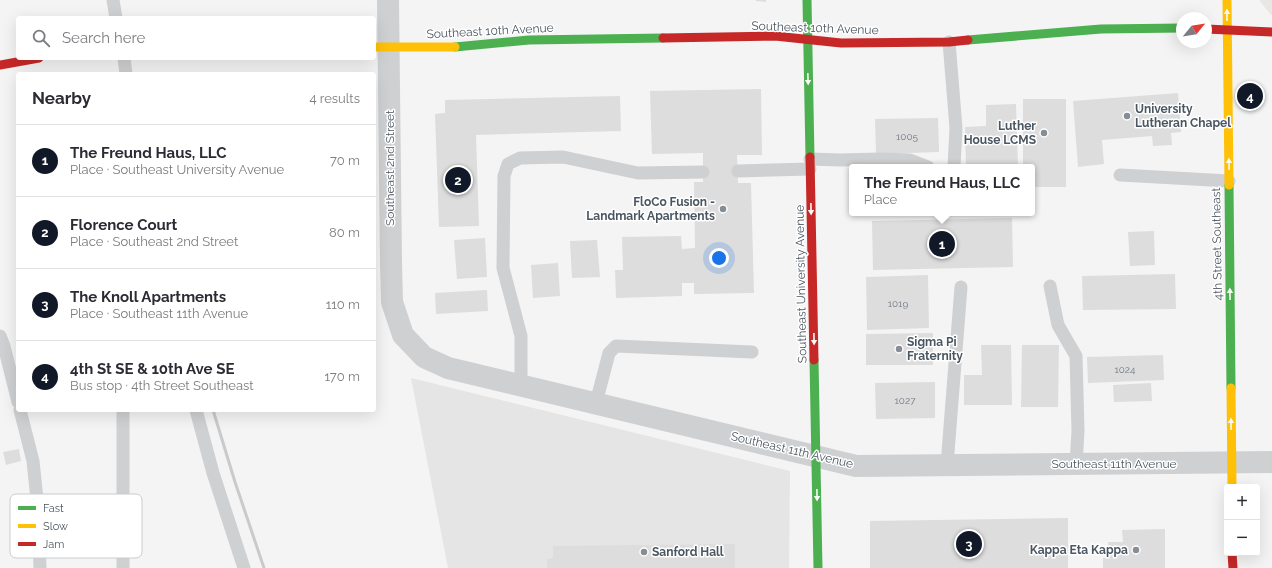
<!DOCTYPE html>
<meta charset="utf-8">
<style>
:root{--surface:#fff;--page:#f7f7f7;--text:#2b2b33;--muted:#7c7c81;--line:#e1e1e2;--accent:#111827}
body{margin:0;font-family:Raleway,sans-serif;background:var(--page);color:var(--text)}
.controls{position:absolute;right:12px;bottom:12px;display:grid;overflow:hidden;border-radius:4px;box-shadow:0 4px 16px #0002}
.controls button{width:36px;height:36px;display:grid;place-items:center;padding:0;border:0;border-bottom:1px solid var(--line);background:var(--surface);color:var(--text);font:20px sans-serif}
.compass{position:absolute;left:1176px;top:12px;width:36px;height:36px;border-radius:50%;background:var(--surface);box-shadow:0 4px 16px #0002;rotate:60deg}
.you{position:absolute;left:719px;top:258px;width:14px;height:14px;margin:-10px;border:3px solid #fff;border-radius:50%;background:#1a73e8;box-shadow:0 0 0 6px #1a73e833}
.badge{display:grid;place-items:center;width:26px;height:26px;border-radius:50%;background:var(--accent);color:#fff;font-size:13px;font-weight:700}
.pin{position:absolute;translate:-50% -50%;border:2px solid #fff;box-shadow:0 1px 4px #0006}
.popup{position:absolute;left:849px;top:164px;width:186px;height:52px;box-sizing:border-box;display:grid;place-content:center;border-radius:4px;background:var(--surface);filter:drop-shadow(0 1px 3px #0005);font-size:13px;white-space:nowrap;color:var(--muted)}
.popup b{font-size:15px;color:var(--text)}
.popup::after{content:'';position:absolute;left:50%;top:100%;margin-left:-8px;border:8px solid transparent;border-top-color:var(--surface)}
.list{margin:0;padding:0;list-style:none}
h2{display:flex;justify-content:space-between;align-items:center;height:52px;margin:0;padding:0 16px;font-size:17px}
h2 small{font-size:13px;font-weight:400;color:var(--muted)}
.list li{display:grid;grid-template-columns:26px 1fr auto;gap:12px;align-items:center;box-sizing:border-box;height:72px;padding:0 16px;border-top:1px solid var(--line)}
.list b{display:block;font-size:15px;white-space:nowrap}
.list p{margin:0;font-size:13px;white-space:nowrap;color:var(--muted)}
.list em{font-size:13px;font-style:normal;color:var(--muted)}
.icon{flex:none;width:22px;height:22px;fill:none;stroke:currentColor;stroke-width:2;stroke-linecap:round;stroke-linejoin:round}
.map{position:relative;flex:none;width:1272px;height:568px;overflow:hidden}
.search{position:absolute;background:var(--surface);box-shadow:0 4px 16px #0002;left:16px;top:16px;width:360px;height:44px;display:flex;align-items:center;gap:10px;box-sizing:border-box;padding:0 14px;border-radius:4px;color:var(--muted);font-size:15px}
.panel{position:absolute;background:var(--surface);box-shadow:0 4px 16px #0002;left:16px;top:72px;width:360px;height:340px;border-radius:4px}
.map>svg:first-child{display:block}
.commercial{fill:#e8e7e3}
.education{fill:#e6e5e6}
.building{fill:#ddddde}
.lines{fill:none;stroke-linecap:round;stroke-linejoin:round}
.lane{stroke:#ced0d2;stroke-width:13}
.street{stroke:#ced0d2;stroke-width:22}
.fast{stroke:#4caf50;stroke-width:9}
.slow{stroke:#ffc107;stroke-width:9}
.jam{stroke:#c62828;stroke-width:9}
.rail{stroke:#c9cacc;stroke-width:3}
.slow-bridge{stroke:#ffc107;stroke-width:9}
.oneway{fill:#f6fbf6}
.poi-dot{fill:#868d94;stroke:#fff;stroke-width:1.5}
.labels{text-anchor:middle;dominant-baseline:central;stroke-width:3;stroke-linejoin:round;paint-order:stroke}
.number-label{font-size:10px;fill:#707881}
.street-label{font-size:12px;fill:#4a5661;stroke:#fff}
.poi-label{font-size:12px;font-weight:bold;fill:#4a5661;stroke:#fff;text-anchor:start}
.key{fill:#fff;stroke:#c9ccd0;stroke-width:1}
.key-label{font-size:11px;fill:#4a5661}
</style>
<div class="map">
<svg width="1272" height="568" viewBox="0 0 1272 568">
<rect width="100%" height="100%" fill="#f4f4f4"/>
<path class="commercial" d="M1259 0H1272V15H1271Z"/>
<path class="education" d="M411 378 790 471 789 568H448Z"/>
<g class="building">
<path d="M756 0H766V2L756 1Z"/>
<path d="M761 89 762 155H737L738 183H751L754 293 694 294V283H682V296L616 298 615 270H623L622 237 681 236 682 249 695 248 694 182H703V153L652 154 650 91Z"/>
<path d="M1178 93 1181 132 1171 133 1172 145 1153 146 1152 136 1102 140 1104 164 1078 167 1073 101Z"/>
<path d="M620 96 621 131 476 135 479 226 439 227 435 114 445 113V100Z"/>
<path d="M1023 99H1066V187H1032V167H1023Z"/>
<path d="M1016 104 1018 167H966L965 127 986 126V105Z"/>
<path d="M938 118 939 152 876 154 875 119Z"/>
<path d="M1012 218 1013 267 873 270 872 221Z"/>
<path d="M1154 231 1155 265 1130 266 1128 232Z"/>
<path d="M485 238 487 277 457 279 454 240Z"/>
<path d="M597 240 600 277 572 278 570 241Z"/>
<path d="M558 263 560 296 533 298 531 265Z"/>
<path d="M1175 274 1176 309 1083 310 1082 276Z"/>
<path d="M928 275 929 328 867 330 866 277Z"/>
<path d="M487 290 488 311 436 314 435 293Z"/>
<path d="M933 333V365H866V334Z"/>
<path d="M981 345H1011L1012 405H964V375H982Z"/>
<path d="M1022 345H1059L1058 407H1021Z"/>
<path d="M1163 355 1164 380 1088 383 1087 357Z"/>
<path d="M935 382V418L876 419 875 383Z"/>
<path d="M1151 383 1152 401 1114 402 1113 385Z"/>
<path d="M19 449 21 461 6 465 3 452Z"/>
<path d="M1068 518V568H870V521Z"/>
<path d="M1165 529V568H1103V558L1108 557V542H1123L1122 530Z"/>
<path d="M735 544V568H547V559L553 558V546Z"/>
</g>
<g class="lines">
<g class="lane">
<path d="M113 0 116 18"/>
<path d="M949 42 956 128 954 167"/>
<path d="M124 58 126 74"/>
<path d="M810 159 840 160 880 159 910 160 928 167"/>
<path d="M738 171 810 169"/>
<path d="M1120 175 1229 181"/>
<path d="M1050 286 1058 325 1076 356 1078 431 1076 464"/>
<path d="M0 336 4 346 18 402"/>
<path d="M521 386V336L503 268 504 176 508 164 520 158 563 157 638 173 703 172"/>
<path d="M596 403 609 353 616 346 752 352"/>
<path d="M20 410 33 461 38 509 40 568"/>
<path d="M196 410 213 473 244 568"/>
<path d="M947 465 961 287"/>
<path d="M123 568V410"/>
</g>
<path class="street" d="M388 0 391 263 392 302 403 335 424 357 448 368 856 466 1272 462"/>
<g class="fast">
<path d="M807 0 810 157"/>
<path d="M968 40 1101 29 1182 28"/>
<path d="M455 47 529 40 663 38"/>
<path d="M1229 185 1231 388"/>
<path d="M814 360 818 568"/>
</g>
<g class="slow">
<path d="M1227 0 1229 185"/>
<path d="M1231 388 1232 487"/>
</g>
<g class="jam">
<path d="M1206 29 1272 32"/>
<path d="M663 38 775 36 841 43 949 42 968 40"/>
<path d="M0 65 39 58"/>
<path d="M810 157 814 360"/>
<path d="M1232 553 1233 568"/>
</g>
<path class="rail" d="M213 410 235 482 264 568"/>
<path class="slow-bridge" d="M374 47H455"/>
</g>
<defs><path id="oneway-solid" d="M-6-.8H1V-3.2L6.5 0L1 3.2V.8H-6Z"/></defs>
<g class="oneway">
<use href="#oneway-solid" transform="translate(1227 15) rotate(-90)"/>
<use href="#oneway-solid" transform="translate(808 79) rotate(88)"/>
<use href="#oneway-solid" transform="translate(1229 164) rotate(-91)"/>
<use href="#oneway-solid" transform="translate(811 209) rotate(89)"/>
<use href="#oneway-solid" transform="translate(1230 294) rotate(-91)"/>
<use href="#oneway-solid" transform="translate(814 339) rotate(89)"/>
<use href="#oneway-solid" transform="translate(1231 424) rotate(-91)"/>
<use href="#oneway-solid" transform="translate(817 495) rotate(89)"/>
</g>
<g class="poi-dot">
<circle cx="1127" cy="116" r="4"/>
<circle cx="1044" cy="133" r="4"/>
<circle cx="723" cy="209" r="4"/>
<circle cx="899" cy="349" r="4"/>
<circle cx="1136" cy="550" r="4"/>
<circle cx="644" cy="552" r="4"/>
</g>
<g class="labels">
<g class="number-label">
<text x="907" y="136">1005</text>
<text x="898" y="303">1019</text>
<text x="1125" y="369">1024</text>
<text x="905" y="400">1027</text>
</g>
<g class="street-label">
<text transform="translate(815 28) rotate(2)">Southeast 10th Avenue</text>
<text transform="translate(490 31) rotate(-3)">Southeast 10th Avenue</text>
<text transform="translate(390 168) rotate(-90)">Southeast 2nd Street</text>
<text transform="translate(1217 244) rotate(-91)">4th Street Southeast</text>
<text transform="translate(801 284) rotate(-91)">Southeast University Avenue</text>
<text transform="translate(792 450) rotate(13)">Southeast 11th Avenue</text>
<text x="1114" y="464">Southeast 11th Avenue</text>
</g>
<g class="poi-label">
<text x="1135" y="109">University<tspan x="1135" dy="14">Lutheran Chapel</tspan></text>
<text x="1036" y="126" text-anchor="end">Luther<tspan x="1036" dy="14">House LCMS</tspan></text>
<text x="715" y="202" text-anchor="end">FloCo Fusion -<tspan x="715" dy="14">Landmark Apartments</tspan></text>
<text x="907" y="342">Sigma Pi<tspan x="907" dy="14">Fraternity</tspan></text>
<text x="1128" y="550" text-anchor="end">Kappa Eta Kappa</text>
<text x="652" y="552">Sanford Hall</text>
</g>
</g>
<rect x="10" y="494" width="132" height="64" rx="6" class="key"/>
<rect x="18" y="506" width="18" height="4" fill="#4caf50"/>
<rect x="18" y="524" width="18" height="4" fill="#ffc107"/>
<rect x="18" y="542" width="18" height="4" fill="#c62828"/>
<g class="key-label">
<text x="43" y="512">Fast</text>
<text x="43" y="530">Slow</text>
<text x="43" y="548">Jam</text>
</g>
</svg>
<div class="controls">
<button>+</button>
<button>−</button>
</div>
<svg class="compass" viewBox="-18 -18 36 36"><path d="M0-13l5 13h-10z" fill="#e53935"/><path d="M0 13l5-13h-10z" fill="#7c7c81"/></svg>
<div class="you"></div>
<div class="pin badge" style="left:942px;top:244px">1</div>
<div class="popup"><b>The Freund Haus, LLC</b>Place</div>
<div class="pin badge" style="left:458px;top:180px">2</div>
<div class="pin badge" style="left:969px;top:544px">3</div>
<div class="pin badge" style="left:1250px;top:96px">4</div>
<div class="search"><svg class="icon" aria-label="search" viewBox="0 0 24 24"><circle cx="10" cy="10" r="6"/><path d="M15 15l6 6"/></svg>Search here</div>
<section class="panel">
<h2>Nearby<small>4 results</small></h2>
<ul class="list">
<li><span class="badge">1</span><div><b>The Freund Haus, LLC</b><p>Place · Southeast University Avenue</p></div><em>70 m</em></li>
<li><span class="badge">2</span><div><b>Florence Court</b><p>Place · Southeast 2nd Street</p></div><em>80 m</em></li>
<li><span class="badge">3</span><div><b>The Knoll Apartments</b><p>Place · Southeast 11th Avenue</p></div><em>110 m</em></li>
<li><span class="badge">4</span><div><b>4th St SE &amp; 10th Ave SE</b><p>Bus stop · 4th Street Southeast</p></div><em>170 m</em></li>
</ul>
</section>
</div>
